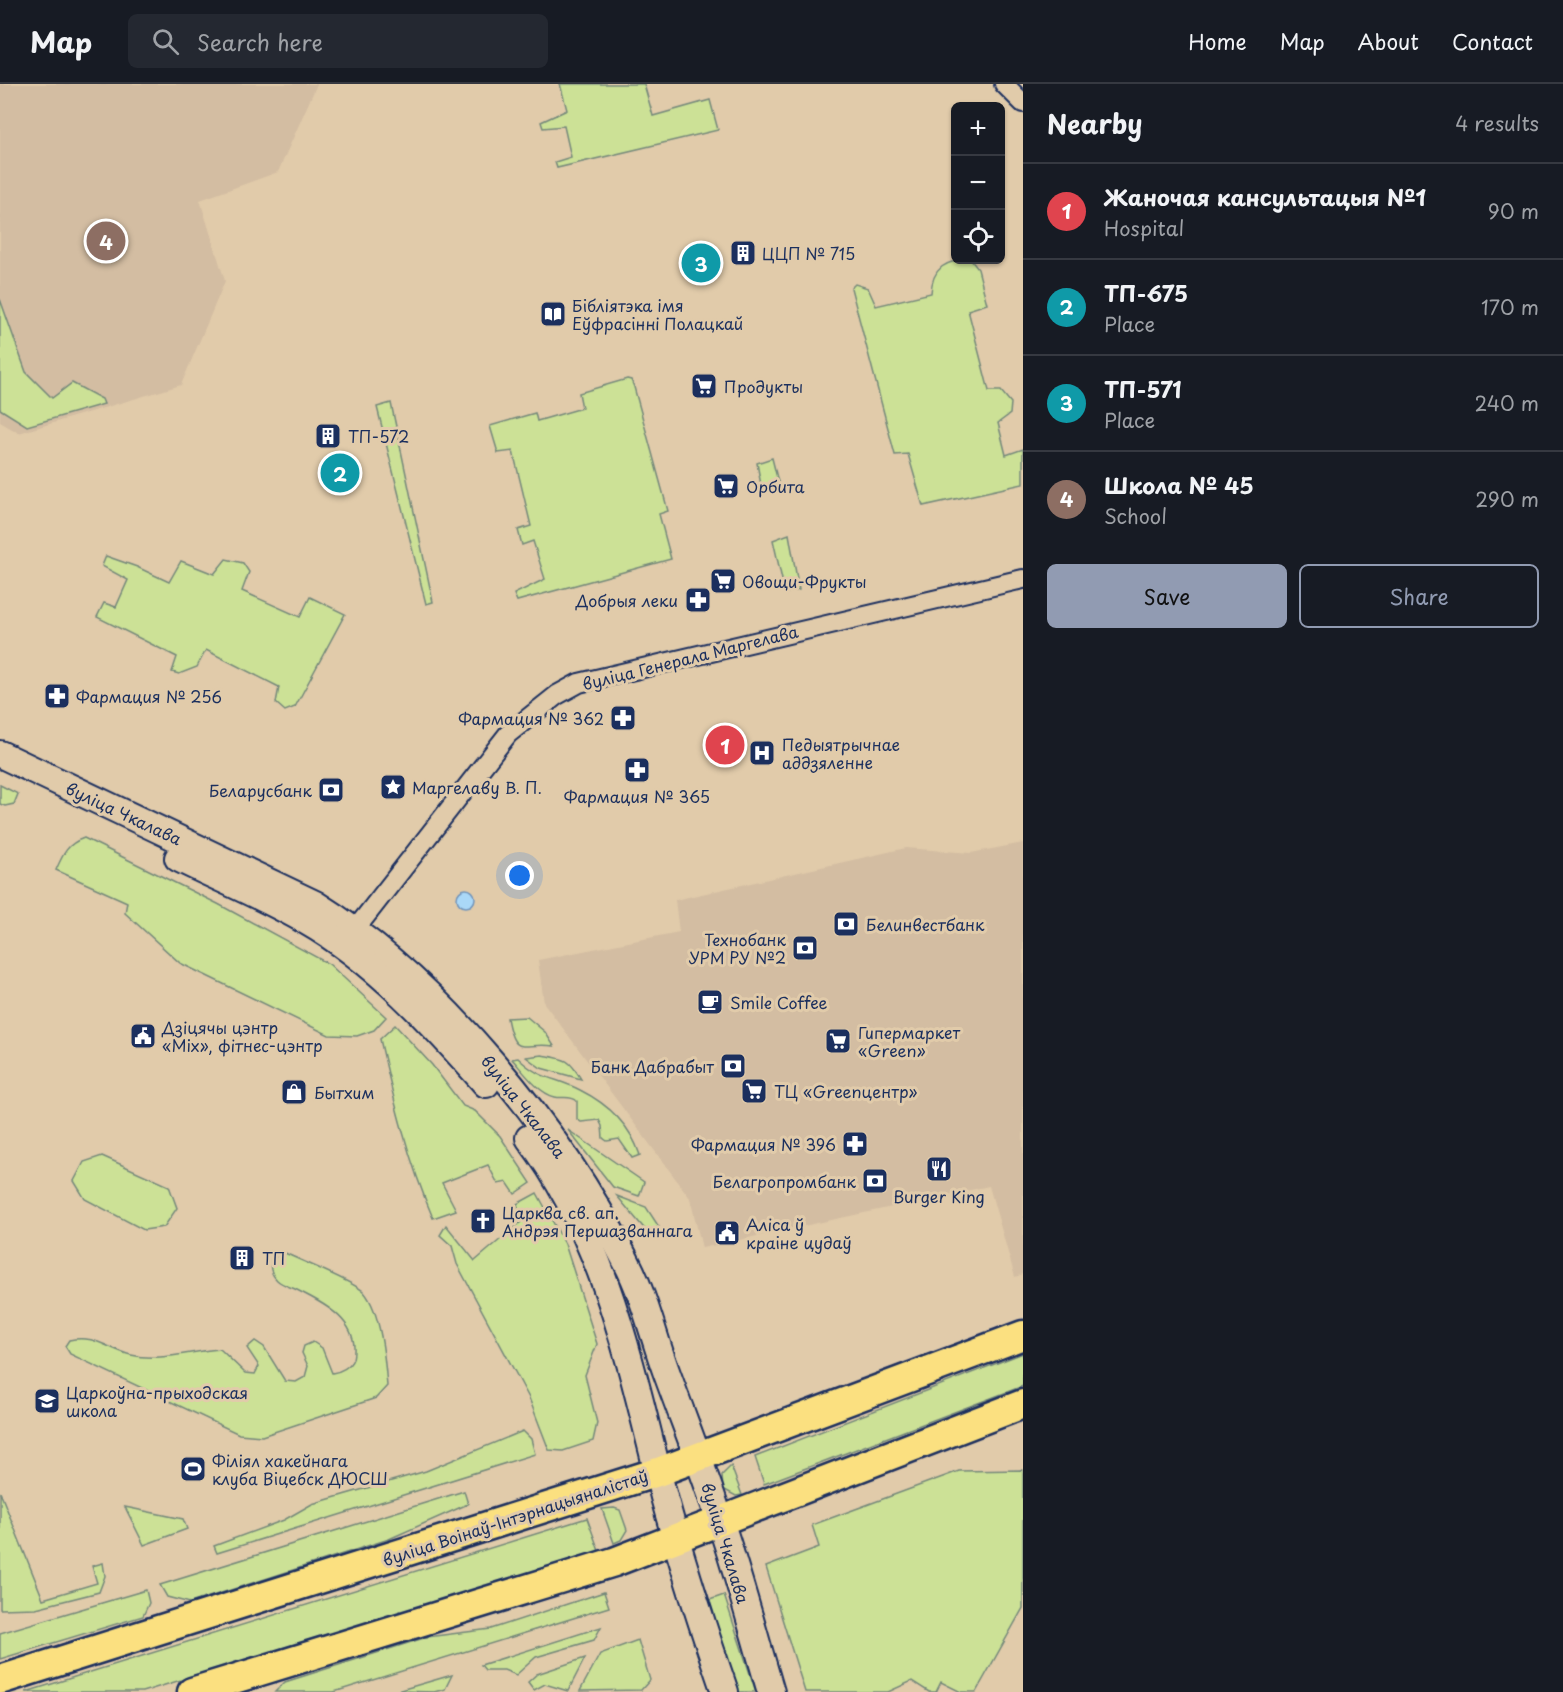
<!DOCTYPE html>
<meta charset="utf-8">
<style>
:root{--surface:#171b24;--page:#242831;--text:#f1f3f6;--muted:#9ea1a6;--line:#363941;--accent:#919bb2}
body{margin:0;font-family:"Playpen Sans",sans-serif;background:var(--page);color:var(--text)}
.controls{position:absolute;right:18px;top:18px;display:grid;overflow:hidden;border-radius:9px;box-shadow:0 2px 4px #0004}
.controls button{width:54px;height:54px;display:grid;place-items:center;padding:0;border:0;border-bottom:2px solid var(--line);background:var(--surface);color:var(--text);font:30px sans-serif}
.you{position:absolute;left:520px;top:792px;width:21px;height:21px;margin:-15px;border:4px solid #fff;border-radius:50%;background:#1a73e8;box-shadow:0 0 0 9px #1a73e833}
.badge{display:grid;place-items:center;width:39px;height:39px;border-radius:50%;background:var(--accent);color:#fff;font-size:20px;font-weight:700}
.pin{position:absolute;translate:-50% -50%;border:3px solid #fff;box-shadow:0 2px 6px #0006}
.list{margin:0;padding:0;list-style:none}
h2{display:flex;justify-content:space-between;align-items:center;height:78px;margin:0;padding:0 24px;font-size:26px}
h2 small{font-size:20px;font-weight:400;color:var(--muted)}
.list li{display:grid;grid-template-columns:39px 1fr auto;gap:18px;align-items:center;box-sizing:border-box;height:96px;padding:0 24px;border-top:2px solid var(--line)}
.list b{display:block;font-size:22px;white-space:nowrap}
.list p{margin:0;font-size:20px;white-space:nowrap;color:var(--muted)}
.list em{font-size:20px;font-style:normal;color:var(--muted)}
.actions{display:flex;gap:12px;padding:18px 24px}
.actions a{flex:1;padding:14px 0;border:2px solid var(--accent);border-radius:9px;text-align:center;font-size:21px;color:var(--accent)}
.actions .main{background:var(--accent);color:#111}
.icon{flex:none;width:33px;height:33px;fill:none;stroke:currentColor;stroke-width:2;stroke-linecap:round;stroke-linejoin:round}
.map{position:relative;flex:none;width:1023px;height:1608px;overflow:hidden}
header{display:flex;align-items:center;gap:36px;box-sizing:border-box;height:84px;padding:0 30px;background:var(--surface);border-bottom:2px solid var(--line)}
header strong{font-size:28px}
nav{display:flex;gap:33px;margin-inline-start:auto;font-size:21px}
.search{width:420px;height:54px;background:var(--page);display:flex;align-items:center;gap:15px;box-sizing:border-box;padding:0 21px;border-radius:9px;color:var(--muted);font-size:22px}
main{display:flex}
aside{flex:1;background:var(--surface)}
.map>svg:first-child{display:block}
.built{fill:#d3bda2}
.green{fill:#cce196;stroke:#74887a;stroke-width:1.5}
.water{fill:#aad8f7;stroke:#7194ba;stroke-width:1.5}
.lines{fill:none;stroke-linecap:round;stroke-linejoin:round}
.street-casing{stroke:#1b2f5e;stroke-width:22}
.secondary-casing{stroke:#1b2f5e;stroke-width:30}
.primary-casing{stroke:#1b2f5e;stroke-width:33}
.street{stroke:#e1cbaa;stroke-width:18}
.secondary{stroke:#e1cbaa;stroke-width:26}
.primary{stroke:#fbe080;stroke-width:28}
.labels{text-anchor:middle;dominant-baseline:central;stroke-width:6;stroke-linejoin:round;paint-order:stroke}
.poi-label{font-size:16px;fill:#1b2f5e;stroke:#e1cbaa;text-anchor:start}
.street-label{font-size:16px;fill:#1b2f5e;stroke:#e1cbaa}
</style>
<header>
<strong>Map</strong>
<div class="search"><svg class="icon" aria-label="search" viewBox="0 0 24 24"><circle cx="10" cy="10" r="6"/><path d="M15 15l6 6"/></svg>Search here</div>
<nav><a>Home</a><a>Map</a><a>About</a><a>Contact</a></nav>
</header>
<main>
<div class="map">
<svg width="1023" height="1608" viewBox="0 0 1023 1608">
<rect width="100%" height="100%" fill="#e1cbaa"/>
<filter id="ink" filterUnits="userSpaceOnUse"><feTurbulence type="fractalNoise" baseFrequency=".0167" numOctaves="2"/><feDisplacementMap in="SourceGraphic" scale="12" xChannelSelector="R" yChannelSelector="G"/><feConvolveMatrix kernelMatrix="1 2 1 2 8 2 1 2 1" color-interpolation-filters="sRGB"/></filter>
<g filter="url(#ink)">
<g class="built">
<path d="M0 0H317L278 88 200 116 225 197 181 301 19 349 0 338Z"/>
<path d="M1023 759V1190L1015 1193 989 1102 702 1164 690 1114 544 919 538 876 679 848 675 816 906 764 971 769Z"/>
</g>
<g class="green">
<path d="M560 0H644L653 32 710 16 718 46 557 84 555 78 571 73 564 42 543 44 541 38 567 26Z"/>
<path d="M971 176 978 185 987 220 968 226 989 307H1001L1011 319 1010 330 998 339 1006 371 1023 365V400L923 422 908 370 895 371 851 204 855 200 868 204 876 222 931 209C932 184 946 175 971 176Z"/>
<path d="M0 215 26 288 52 314 72 299 102 315 104 320 27 342 0 325Z"/>
<path d="M627 295 631 296 634 303 668 427 659 430 671 475 517 517 514 510 545 495 533 457 522 461 518 446 531 442 513 367 498 369 490 342 535 329 537 337 582 324 579 309Z"/>
<path d="M391 319 433 518 426 520 377 323Z"/>
<path d="M772 374 779 402 762 407 757 379Z"/>
<path d="M789 450 799 506 785 509 773 456Z"/>
<path d="M106 472 137 483 169 498 181 477 214 490 226 475 243 479 249 488 242 507 300 533 310 513 345 530 295 623 285 627 276 619 279 603 206 566 197 583 179 590 172 588 177 573 97 533 104 519 116 523 128 496 102 482Z"/>
<path d="M0 701 18 710 14 720 5 722 0 720Z"/>
<path d="M84 754 218 820 329 880 386 933 374 946 357 952 329 951 180 879 125 829 127 818 56 786C63 770 67 760 84 754Z"/>
<path d="M527 933 545 948 554 962C523 957 515 976 507 934Z"/>
<path d="M395 941 432 981 463 1022 475 1027 500 1052 531 1099 515 1110 507 1098 498 1100 488 1081 442 1099 456 1126 433 1134C408 1076 394 1017 380 955Z"/>
<path d="M542 971C565 975 569 974 581 995L541 984 526 973Z"/>
<path d="M518 974C540 996 555 993 580 1006 608 1020 630 1041 640 1071L632 1074 619 1055 607 1057 603 1054 602 1042 599 1036 581 1038 577 1035V1017C570 1011 563 1015 555 1013 538 1009 523 987 512 975Z"/>
<path d="M568 1046 644 1098 639 1112 613 1103Z"/>
<path d="M102 1072 169 1102 177 1124 164 1143 144 1146 85 1115 74 1097 84 1078Z"/>
<path d="M537 1109 565 1160 597 1260 585 1291 597 1339 593 1357 563 1367 549 1366 529 1314 457 1180 452 1162 440 1151 446 1141 475 1177 521 1138 517 1120Z"/>
<path d="M617 1112 646 1123 659 1143 648 1149Z"/>
<path d="M285 1169C301 1177 355 1198 364 1208 381 1228 385 1276 387 1302L376 1314 262 1352 239 1350 70 1270 65 1262 69 1256C95 1250 107 1265 131 1271 159 1278 191 1267 220 1265L245 1289 255 1290 259 1282 247 1264 255 1257 264 1263 285 1297 296 1298 305 1293 308 1282 302 1269 304 1262 313 1258 322 1264 332 1289C340 1288 350 1283 353 1275 361 1238 325 1220 297 1206 291 1203 282 1201 277 1196 270 1189 270 1183 271 1175Z"/>
<path d="M1023 1269V1302L764 1400 755 1373Z"/>
<path d="M523 1347 531 1355 535 1370 217 1469 214 1462 284 1436 312 1420 426 1387Z"/>
<path d="M731 1382 742 1411 736 1412 723 1405 722 1391Z"/>
<path d="M1023 1386V1524L976 1608H961L941 1598 936 1608H929L912 1597 888 1608H805L766 1483 819 1463 812 1441 959 1387Z"/>
<path d="M464 1407 468 1420 389 1455 190 1519 167 1513 160 1501Z"/>
<path d="M0 1408 43 1515 97 1499 92 1482 103 1479 105 1492 99 1508 36 1524 0 1525Z"/>
<path d="M125 1423 183 1435 187 1445 144 1461Z"/>
<path d="M614 1424 620 1426 627 1446 621 1456 614 1459 602 1425Z"/>
<path d="M587 1434 599 1467 142 1608H26Z"/>
<path d="M146 1506 149 1519 143 1532 0 1575V1549Z"/>
<path d="M604 1508 609 1523 334 1608H275L285 1598 427 1553 491 1545Z"/>
<path d="M724 1511 756 1608H734L704 1518Z"/>
<path d="M601 1543 594 1556 536 1573 516 1591 504 1586H485L481 1581Z"/>
<path d="M638 1556 650 1596 641 1606 580 1607 600 1570Z"/>
<path d="M585 1574 568 1607 545 1600 534 1606 528 1598 537 1590Z"/>
<path d="M452 1591 445 1605 434 1608 397 1607Z"/>
</g>
<circle class="water" cx="466" cy="814" r="9"/>
<g class="lines">
<g class="street-casing">
<g id="street">
<path d="M1004 0 1023 19"/>
<path d="M347 856 508 650 557 611 579 599 1023 495"/>
</g>
</g>
<g class="secondary-casing">
<g id="secondary">
<path d="M0 670 315 820C438 897 561 1047 626 1177 644 1211 653 1251 666 1287 684 1337 704 1387 720 1437 739 1493 754 1551 771 1608"/>
<path d="M178 774C220 795 265 813 306 837 376 877 433 940 486 1000"/>
<path d="M529 1054C608 1158 632 1289 664 1413 682 1479 703 1544 725 1608"/>
</g>
</g>
<g class="primary-casing">
<g id="primary">
<path d="M0 1596 658 1388 1023 1251"/>
<path d="M192 1608 614 1478 1023 1320"/>
</g>
</g>
<use href="#street" class="street"/>
<use href="#secondary" class="secondary"/>
<use href="#primary" class="primary"/>
</g>
</g>
<defs>
<g id="building-square" transform="scale(1.35)"><rect x="-9" y="-9" width="18" height="18" rx="4" fill="#1b2f5e" stroke="#e1cbaa"/><path d="M-4-6H4V6H1V3H-1V6H-4ZM-2.5-4.3h1.7v1.8h-1.7ZM.8-4.3h1.7v1.8H.8ZM-2.5-1h1.7V.8h-1.7ZM.8-1h1.7V.8H.8Z" fill="#fff"/></g>
<g id="library-square" transform="scale(1.35)"><rect x="-9" y="-9" width="18" height="18" rx="4" fill="#1b2f5e" stroke="#e1cbaa"/><path d="M-6-4Q-3-5.5-.7-3.5V5Q-3 3-6 4ZM6-4Q3-5.5 .7-3.5V5Q3 3 6 4Z" fill="#fff"/></g>
<g id="supermarket-square" transform="scale(1.35)"><rect x="-9" y="-9" width="18" height="18" rx="4" fill="#1b2f5e" stroke="#e1cbaa"/><path d="M-6-5.5h2.5l.6 2H6L4.5 2H-2.5L-4.4-4H-6ZM-1.5 3.2a1.3 1.3 0 1 0 .1 0ZM3 3.2a1.3 1.3 0 1 0 .1 0Z" fill="#fff"/></g>
<g id="pharmacy-square" transform="scale(1.35)"><rect x="-9" y="-9" width="18" height="18" rx="4" fill="#1b2f5e" stroke="#e1cbaa"/><path d="M-2-6h4v4h4v4h-4v4h-4v-4h-4v-4h4Z" fill="#fff"/></g>
<g id="hospital-square" transform="scale(1.35)"><rect x="-9" y="-9" width="18" height="18" rx="4" fill="#1b2f5e" stroke="#e1cbaa"/><path d="M-5-5h3v3.5h4V-5h3V5h-3V1.5h-4V5h-3Z" fill="#fff"/></g>
<g id="sight-square" transform="scale(1.35)"><rect x="-9" y="-9" width="18" height="18" rx="4" fill="#1b2f5e" stroke="#e1cbaa"/><path d="M0-6L1.8-2.2L6-1.7L2.9 1.2L3.7 5.4L0 3.3L-3.7 5.4L-2.9 1.2L-6-1.7L-1.8-2.2Z" fill="#fff"/></g>
<g id="bank-square" transform="scale(1.35)"><rect x="-9" y="-9" width="18" height="18" rx="4" fill="#1b2f5e" stroke="#e1cbaa"/><path d="M-6-4H6V4H-6ZM0-2.3a2.3 2.3 0 1 0 0 4.6a2.3 2.3 0 1 0 0-4.6Z" fill="#fff"/></g>
<g id="cafe-square" transform="scale(1.35)"><rect x="-9" y="-9" width="18" height="18" rx="4" fill="#1b2f5e" stroke="#e1cbaa"/><path d="M-5.5-4.5H6V0H3Q3 3.5 0 3.5H-2.5Q-5.5 3.5-5.5 0ZM3-3.2v2h1.7v-2ZM-6 4.5H4V6H-6Z" fill="#fff"/></g>
<g id="civic-square" transform="scale(1.35)"><rect x="-9" y="-9" width="18" height="18" rx="4" fill="#1b2f5e" stroke="#e1cbaa"/><path d="M-.6-6.5H3V-4.5H.6V-3L4-1V1h2V6H-6V1h2V-1L-.6-3ZM-1.2 2.5V6h2.4V2.5Z" fill="#fff"/></g>
<g id="shop-square" transform="scale(1.35)"><rect x="-9" y="-9" width="18" height="18" rx="4" fill="#1b2f5e" stroke="#e1cbaa"/><path d="M-5-2.5h2.3a2.7 3.5 0 0 1 5.4 0H5L5.5 6h-11ZM-1.5-2.5h3a1.5 2.3 0 0 0-3 0Z" fill="#fff"/></g>
<g id="restaurant-square" transform="scale(1.35)"><rect x="-9" y="-9" width="18" height="18" rx="4" fill="#1b2f5e" stroke="#e1cbaa"/><path d="M-5-6h1v4h1v-4h1v4h1v-4h1v5L-1.5 .5V6h-2V.5L-5-1ZM5-6V6H3V1.5H1.5Q1.5-4 5-6Z" fill="#fff"/></g>
<g id="church-square" transform="scale(1.35)"><rect x="-9" y="-9" width="18" height="18" rx="4" fill="#1b2f5e" stroke="#e1cbaa"/><path d="M-1.2-6h2.4v3.5h3.3v2.4h-3.3V6h-2.4V-.1h-3.3v-2.4h3.3Z" fill="#fff"/></g>
<g id="school-square" transform="scale(1.35)"><rect x="-9" y="-9" width="18" height="18" rx="4" fill="#1b2f5e" stroke="#e1cbaa"/><path d="M0-5L7-2L0 1L-7-2ZM-4 1L0 2.5L4 1V4Q0 6-4 4Z" fill="#fff"/></g>
<g id="stadium-square" transform="scale(1.35)"><rect x="-9" y="-9" width="18" height="18" rx="4" fill="#1b2f5e" stroke="#e1cbaa"/><path d="M0-5a6.5 5 0 1 0 0 10a6.5 5 0 1 0 0-10ZM-3.5-1.8h7v3.6h-7Z" fill="#fff"/></g>
</defs>
<g fill-rule="evenodd">
<use href="#building-square" x="743" y="169"/>
<use href="#library-square" x="553" y="230"/>
<use href="#supermarket-square" x="704" y="302"/>
<use href="#building-square" x="328" y="352"/>
<use href="#supermarket-square" x="726" y="402"/>
<use href="#supermarket-square" x="723" y="497"/>
<use href="#pharmacy-square" x="698" y="516"/>
<use href="#pharmacy-square" x="57" y="612"/>
<use href="#pharmacy-square" x="623" y="634"/>
<use href="#hospital-square" x="762" y="669"/>
<use href="#pharmacy-square" x="637" y="686"/>
<use href="#sight-square" x="393" y="703"/>
<use href="#bank-square" x="331" y="706"/>
<use href="#bank-square" x="846" y="840"/>
<use href="#bank-square" x="805" y="864"/>
<use href="#cafe-square" x="710" y="918"/>
<use href="#civic-square" x="143" y="952"/>
<use href="#supermarket-square" x="838" y="957"/>
<use href="#bank-square" x="733" y="982"/>
<use href="#supermarket-square" x="754" y="1007"/>
<use href="#shop-square" x="294" y="1008"/>
<use href="#pharmacy-square" x="855" y="1060"/>
<use href="#restaurant-square" x="939" y="1085"/>
<use href="#bank-square" x="875" y="1097"/>
<use href="#church-square" x="483" y="1137"/>
<use href="#civic-square" x="727" y="1149"/>
<use href="#building-square" x="242" y="1174"/>
<use href="#school-square" x="47" y="1317"/>
<use href="#stadium-square" x="193" y="1385"/>
</g>
<g class="labels">
<g class="poi-label">
<text x="762" y="169">ЦЦП № 715</text>
<text x="572" y="221">Бібліятэка імя<tspan x="572" dy="18">Еўфрасінні Полацкай</tspan></text>
<text x="724" y="302">Продукты</text>
<text x="348" y="352">ТП-572</text>
<text x="746" y="402">Орбита</text>
<text x="742" y="497">Овощи-Фрукты</text>
<text x="678" y="516" text-anchor="end">Добрыя леки</text>
<text x="76" y="612">Фармация № 256</text>
<text x="604" y="634" text-anchor="end">Фармация № 362</text>
<text x="782" y="660">Педыятрычнае<tspan x="782" dy="18">аддзяленне</tspan></text>
<text x="412" y="703">Маргелаву В. П.</text>
<text x="312" y="706" text-anchor="end">Беларусбанк</text>
<text x="637" y="712" text-anchor="middle">Фармация № 365</text>
<text x="866" y="840">Белинвестбанк</text>
<text x="786" y="855" text-anchor="end">Технобанк<tspan x="786" dy="18">УРМ РУ №2</tspan></text>
<text x="730" y="918">Smile Coffee</text>
<text x="162" y="943">Дзіцячы цэнтр<tspan x="162" dy="18">«Mix», фітнес-цэнтр</tspan></text>
<text x="858" y="948">Гипермаркет<tspan x="858" dy="18">«Green»</tspan></text>
<text x="714" y="982" text-anchor="end">Банк Дабрабыт</text>
<text x="774" y="1007">ТЦ «Greenцентр»</text>
<text x="314" y="1008">Бытхим</text>
<text x="836" y="1060" text-anchor="end">Фармация № 396</text>
<text x="856" y="1097" text-anchor="end">Белагропромбанк</text>
<text x="939" y="1112" text-anchor="middle">Burger King</text>
<text x="502" y="1128">Царква св. ап.<tspan x="502" dy="18">Андрэя Першазваннага</tspan></text>
<text x="746" y="1140">Аліса ў<tspan x="746" dy="18">краіне цудаў</tspan></text>
<text x="262" y="1174">ТП</text>
<text x="66" y="1308">Царкоўна-прыходская<tspan x="66" dy="18">школа</tspan></text>
<text x="212" y="1376">Філіял хакейнага<tspan x="212" dy="18">клуба Віцебск ДЮСШ</tspan></text>
</g>
<g class="street-label">
<text transform="translate(690 573) rotate(-14)">вуліца Генерала Маргелава</text>
<text transform="translate(124 729) rotate(25)">вуліца Чкалава</text>
<text transform="translate(524 1022) rotate(52)">вуліца Чкалава</text>
<text transform="translate(515 1433) rotate(-18)">вуліца Воінаў-Інтэрнацыяналістаў</text>
<text transform="translate(726 1459) rotate(73)">вуліца Чкалава</text>
</g>
</g>
</svg>
<div class="controls">
<button>+</button>
<button>−</button>
<button><svg class="icon" aria-label="locate" viewBox="0 0 24 24"><circle cx="12" cy="12" r="6"/><path d="M12 2v4M12 18v4M2 12h4M18 12h4"/></svg></button>
</div>
<div class="you"></div>
<div class="pin badge" style="left:725px;top:661px;background:#e0444e">1</div>
<div class="pin badge" style="left:340px;top:389px;background:#0f9aa8">2</div>
<div class="pin badge" style="left:701px;top:179px;background:#0f9aa8">3</div>
<div class="pin badge" style="left:106px;top:157px;background:#8d6e63">4</div>
</div>
<aside>
<h2>Nearby<small>4 results</small></h2>
<ul class="list">
<li><span class="badge" style="background:#e0444e">1</span><div><b>Жаночая кансультацыя №1</b><p>Hospital</p></div><em>90 m</em></li>
<li><span class="badge" style="background:#0f9aa8">2</span><div><b>ТП-675</b><p>Place</p></div><em>170 m</em></li>
<li><span class="badge" style="background:#0f9aa8">3</span><div><b>ТП-571</b><p>Place</p></div><em>240 m</em></li>
<li><span class="badge" style="background:#8d6e63">4</span><div><b>Школа № 45</b><p>School</p></div><em>290 m</em></li>
</ul>
<div class="actions"><a class="main">Save</a><a>Share</a></div>
</aside>
</main>
